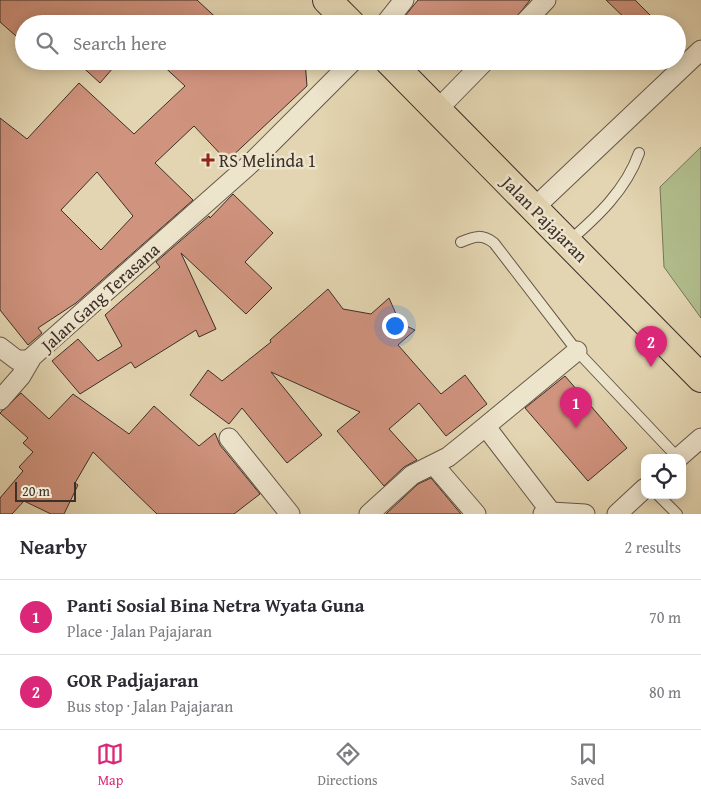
<!DOCTYPE html>
<meta charset="utf-8">
<style>
:root{--surface:#fff;--page:#f7f7f7;--text:#2b2b33;--muted:#7c7c81;--line:#e1e1e2;--accent:#db2777}
body{margin:0;font-family:"Gentium Book Plus",serif;background:var(--page);color:var(--text)}
.controls{position:absolute;right:15px;bottom:15px;display:grid;overflow:hidden;border-radius:10px;box-shadow:0 2px 12px #0003}
.controls button{width:45px;height:45px;display:grid;place-items:center;padding:0;border:0;border-bottom:1px solid var(--line);background:var(--surface);color:var(--text);font:25px sans-serif}
.scale{position:absolute;left:15px;bottom:12px;width:61px;box-sizing:border-box;padding-left:5px;border:2px solid #3d2f29;border-top:0;font-size:14px;line-height:18px;white-space:nowrap;color:#3d2f29;-webkit-text-stroke:4px #ede4cc;paint-order:stroke}
.you{position:absolute;left:394px;top:325px;width:18px;height:18px;margin:-12px;border:4px solid #fff;border-radius:50%;background:#1a73e8;box-shadow:0 0 0 8px #1a73e833}
.badge{display:grid;place-items:center;width:32px;height:32px;border-radius:50%;background:var(--accent);color:#fff;font-size:16px;font-weight:700}
.pin{position:absolute;translate:-50% -41px;filter:drop-shadow(0 1px 2px #0008)}
.pin::after{content:'';position:absolute;top:26px;width:18px;height:15px;background:inherit;clip-path:polygon(0 0,100% 0,50% 100%)}
.list{margin:0;padding:0;list-style:none}
h2{display:flex;justify-content:space-between;align-items:center;height:65px;margin:0;padding:0 20px;font-size:21px}
h2 small{font-size:16px;font-weight:400;color:var(--muted)}
.list li{display:grid;grid-template-columns:32px 1fr auto;gap:15px;align-items:center;box-sizing:border-box;height:75px;padding:0 20px;border-top:1px solid var(--line)}
.list b{display:block;font-size:19px;white-space:nowrap}
.list p{margin:0;font-size:16px;white-space:nowrap;color:var(--muted)}
.list em{font-size:16px;font-style:normal;color:var(--muted)}
.icon{flex:none;width:28px;height:28px;fill:none;stroke:currentColor;stroke-width:2;stroke-linecap:round;stroke-linejoin:round}
.map{position:relative;flex:none;width:701px;height:514px;overflow:hidden}
.search{position:absolute;background:var(--surface);box-shadow:0 2px 12px #0003;left:15px;right:15px;top:15px;height:55px;display:flex;align-items:center;gap:12px;box-sizing:border-box;padding:0 18px;border-radius:28px;color:var(--muted);font-size:19px}
.sheet{height:215px;background:var(--surface)}
nav{display:flex;justify-content:space-around;align-items:center;box-sizing:border-box;height:70px;border-top:1px solid var(--line);background:var(--surface);font-size:14px;color:var(--muted)}
nav a{display:grid;justify-items:center;gap:2px}
nav .on{color:var(--accent)}
.map>svg:first-child{display:block}
.green{fill:#b2be8d;stroke:#78765b}
.building{fill:#d0937e;stroke:#3d2f29;fill-rule:evenodd}
.lines{fill:none;stroke-linecap:round;stroke-linejoin:round}
.service-casing{stroke:#66584b;stroke-width:12}
.minor-casing{stroke:#66584b;stroke-width:21}
.primary-casing{stroke:#3d2f29;stroke-width:30}
.service{stroke:#ede4cc;stroke-width:10}
.minor{stroke:#ede4cc;stroke-width:19}
.primary{stroke:#e3d5b1;stroke-width:28}
.poi-dot{fill:#8f2418;stroke:#ede4cc;stroke-width:2}
.labels{text-anchor:middle;dominant-baseline:central;stroke-width:5;stroke-linejoin:round;paint-order:stroke}
.poi-label{font-size:18px;fill:#3d2f29;stroke:#ede4cc;text-anchor:start}
.street-label{font-size:18px;fill:#3d2f29;stroke:#ede4cc}
</style>
<div class="map">
<svg width="701" height="514" viewBox="0 0 701 514">
<rect width="100%" height="100%" fill="#e3d5b1"/>
<filter id="stains"><feTurbulence type="fractalNoise" baseFrequency=".004" numOctaves="4"/><feColorMatrix values="0 0 0 0 .2 0 0 0 0 .09 0 0 0 0 .02 0 0 0 .5 -.17"/></filter>
<radialGradient id="worn" r=".72"><stop offset=".6" stop-color="#630" stop-opacity="0"/><stop offset="1" stop-color="#630" stop-opacity=".3"/></radialGradient>
<path class="green" d="M701 147V318L664 267 660 187Z"/>
<g class="building">
<path d="M0 0H197L223 24H24V43L0 22Z"/>
<path d="M418 0H530L511 24H414L405 16Z"/>
<path d="M606 0H635L659 24H631Z"/>
<path d="M76 61H119L100 83Z"/>
<path d="M158 61H305L307 86 227 161 194 126 155 163 193 200 76 303 38 328 42 333 28 345 0 310V118L27 139 79 83 134 134 185 86ZM97 172 133 216 101 250 61 210Z"/>
<path d="M233 194 273 233 245 262 272 288 246 314 181 253 216 329 199 337 196 330 135 368 131 362 80 394 52 361 78 339 98 361 122 346 105 315 160 267 156 262 209 216 210 218Z"/>
<path d="M328 289 343 309 371 314 389 298 400 323 415 330 398 345 441 394 465 375 487 404 446 436 419 403 389 429 417 460 404 467 384 486 337 431 360 412 271 372 322 435 287 463 242 408 229 424 190 395 208 370 222 381 271 342 270 340Z"/>
<path d="M565 376 627 448 588 481 525 408Z"/>
<path d="M21 393 49 419 73 394 129 434 154 406 199 446 215 433 220 445 260 494 234 514H157L93 452 75 483 78 485 64 514H51L24 501 12 514H0V498L23 471 19 467 33 452 23 443 28 438 0 413Z"/>
<path d="M431 478 461 514H386L418 484Z"/>
</g>
<g class="lines">
<g class="service-casing">
<g id="service">
<path d="M461 242C475 236 482 234 494 243L577 351 678 458"/>
<path d="M568 242C597 217 626 190 639 153"/>
<path d="M658 495 677 514"/>
</g>
</g>
<g class="minor-casing">
<g id="minor">
<path d="M385 24 404 0"/>
<path d="M523 24 546 0"/>
<path d="M437 110 485 61"/>
<path d="M534 208 701 50"/>
<path d="M0 347 17 360H30"/>
<path d="M0 400 21 376 32 357 250 164 353 61"/>
<path d="M486 427 551 512"/>
<path d="M229 438 290 514"/>
<path d="M678 458 701 438"/>
<path d="M434 465 476 514"/>
<path d="M369 514 412 475 448 457 463 445 577 351"/>
<path d="M543 514 551 512 585 514"/>
<path d="M617 514 645 488"/>
</g>
</g>
<g class="primary-casing">
<g id="primary">
<path d="M327 0 351 24"/>
<path d="M389 61 701 378"/>
</g>
</g>
<use href="#service" class="service"/>
<use href="#minor" class="minor"/>
<use href="#primary" class="primary"/>
</g>
<path class="poi-dot" d="M205.5 152.5h5v5h5v5h-5v5h-5v-5h-5v-5h5z"/>
<g class="labels">
<g class="poi-label">
<text x="219" y="160">RS Melinda 1</text>
</g>
<g class="street-label">
<text transform="translate(545 219) rotate(45)">Jalan Pajajaran</text>
<text transform="translate(100 297) rotate(-42)">Jalan Gang Terasana</text>
</g>
</g>
<rect width="100%" height="100%" filter="url(#stains)"/>
<rect width="100%" height="100%" fill="url(#worn)"/>
</svg>
<div class="controls">
<button><svg class="icon" aria-label="locate" viewBox="0 0 24 24"><circle cx="12" cy="12" r="6"/><path d="M12 2v4M12 18v4M2 12h4M18 12h4"/></svg></button>
</div>
<div class="scale">20 m</div>
<div class="you"></div>
<div class="pin badge" style="left:576px;top:428px">1</div>
<div class="pin badge" style="left:651px;top:367px">2</div>
<div class="search"><svg class="icon" aria-label="search" viewBox="0 0 24 24"><circle cx="10" cy="10" r="6"/><path d="M15 15l6 6"/></svg>Search here</div>
</div>
<section class="sheet">
<h2>Nearby<small>2 results</small></h2>
<ul class="list">
<li><span class="badge">1</span><div><b>Panti Sosial Bina Netra Wyata Guna</b><p>Place · Jalan Pajajaran</p></div><em>70 m</em></li>
<li><span class="badge">2</span><div><b>GOR Padjajaran</b><p>Bus stop · Jalan Pajajaran</p></div><em>80 m</em></li>
</ul>
</section>
<nav>
<a class="on"><svg class="icon" aria-label="map" viewBox="0 0 24 24"><path d="M3 6l6-2 6 2 6-2v14l-6 2-6-2-6 2zM9 4v14M15 6v14"/></svg>Map</a>
<a><svg class="icon" aria-label="directions" viewBox="0 0 24 24"><path d="M12 3l9 9-9 9-9-9zM9 14v-3h6M13 9l2 2-2 2"/></svg>Directions</a>
<a><svg class="icon" aria-label="saved" viewBox="0 0 24 24"><path d="M7 4h10v16l-5-4-5 4z"/></svg>Saved</a>
</nav>
